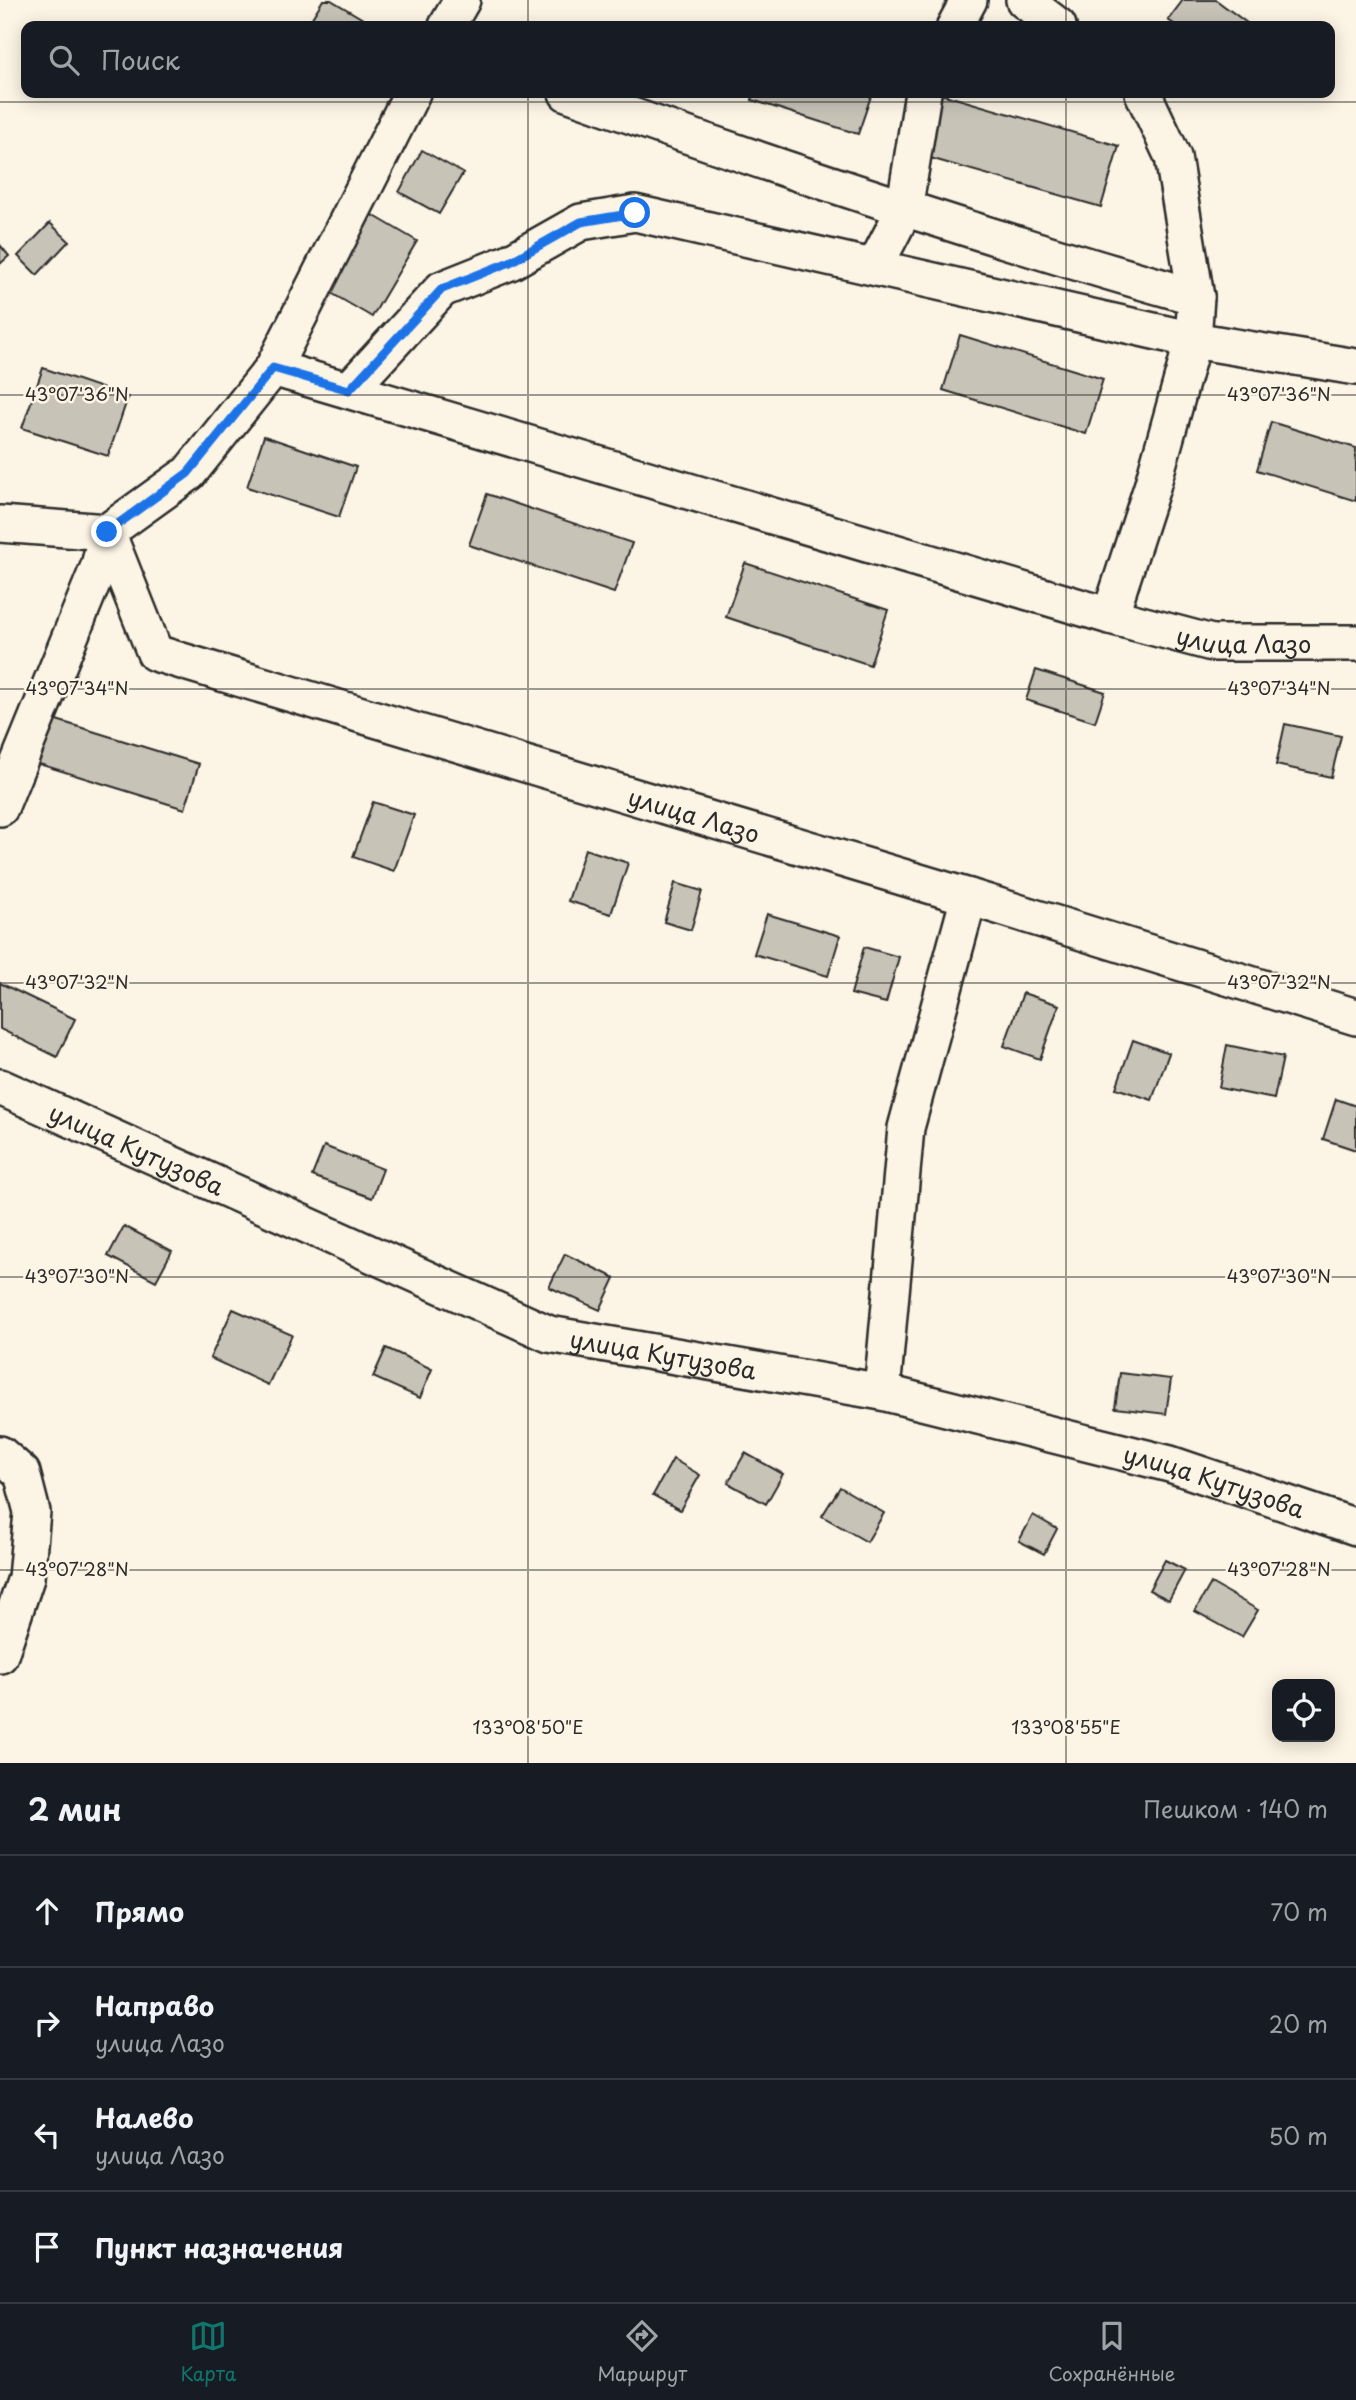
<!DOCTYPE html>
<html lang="ru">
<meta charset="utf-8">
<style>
:root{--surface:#171b24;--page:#20242c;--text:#f1f3f6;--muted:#9ea1a6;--line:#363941;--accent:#0f766e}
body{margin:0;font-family:"Playpen Sans",sans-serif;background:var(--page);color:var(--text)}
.controls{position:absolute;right:21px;bottom:21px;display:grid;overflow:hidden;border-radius:14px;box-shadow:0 4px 18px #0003}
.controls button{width:63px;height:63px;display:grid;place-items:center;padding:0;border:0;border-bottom:2px solid var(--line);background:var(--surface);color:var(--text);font:35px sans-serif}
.stop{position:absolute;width:21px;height:21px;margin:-16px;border:5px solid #1a73e8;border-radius:50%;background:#fff}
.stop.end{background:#1a73e8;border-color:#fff;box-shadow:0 2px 7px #0008}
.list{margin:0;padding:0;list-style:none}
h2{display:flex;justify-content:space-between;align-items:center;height:91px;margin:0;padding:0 28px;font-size:30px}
h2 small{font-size:23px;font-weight:400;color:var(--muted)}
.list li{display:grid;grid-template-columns:46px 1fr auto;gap:21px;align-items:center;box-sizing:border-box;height:112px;padding:0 28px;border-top:2px solid var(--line)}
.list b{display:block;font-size:26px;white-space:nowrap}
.list p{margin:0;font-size:23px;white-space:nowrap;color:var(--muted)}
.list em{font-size:23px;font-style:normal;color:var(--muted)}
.icon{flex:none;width:38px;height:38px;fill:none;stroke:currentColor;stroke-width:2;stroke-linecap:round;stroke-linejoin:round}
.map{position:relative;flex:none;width:1356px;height:1763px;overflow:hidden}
.search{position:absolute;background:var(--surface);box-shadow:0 4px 18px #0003;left:21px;right:21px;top:21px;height:77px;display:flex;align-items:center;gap:18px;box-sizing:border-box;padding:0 24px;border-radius:14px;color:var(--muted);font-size:26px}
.sheet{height:539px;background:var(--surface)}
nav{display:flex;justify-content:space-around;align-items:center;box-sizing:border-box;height:98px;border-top:2px solid var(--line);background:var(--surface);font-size:19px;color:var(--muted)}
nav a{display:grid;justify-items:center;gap:4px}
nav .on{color:var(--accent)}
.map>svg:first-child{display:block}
.building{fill:#c8c3b7;stroke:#2b2b2b;stroke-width:2}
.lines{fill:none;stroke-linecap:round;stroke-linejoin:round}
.minor-casing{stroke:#2b2b2b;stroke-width:40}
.minor{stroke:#fcf5e5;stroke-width:35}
.route{stroke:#1a73e8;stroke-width:9}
.ticks{fill:none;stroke:#2b2b2b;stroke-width:2;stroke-opacity:0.45}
.labels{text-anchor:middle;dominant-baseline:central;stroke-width:5;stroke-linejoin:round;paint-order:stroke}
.street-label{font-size:24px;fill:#2b2b2b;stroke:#fcf5e5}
.ticks-label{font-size:18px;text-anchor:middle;fill:#2b2b2b;stroke:#fcf5e5;stroke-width:5;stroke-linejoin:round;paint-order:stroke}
</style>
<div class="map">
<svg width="1356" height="1763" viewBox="0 0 1356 1763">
<rect width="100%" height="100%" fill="#fcf5e5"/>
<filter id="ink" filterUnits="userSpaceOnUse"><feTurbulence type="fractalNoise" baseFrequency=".0143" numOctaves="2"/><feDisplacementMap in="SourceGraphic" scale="14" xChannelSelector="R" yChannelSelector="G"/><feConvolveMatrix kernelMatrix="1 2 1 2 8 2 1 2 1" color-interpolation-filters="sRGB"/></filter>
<g filter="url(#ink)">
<g class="building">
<path d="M323 0H331L368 22 365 26H307Z"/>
<path d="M1183 0H1216L1251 26H1177L1168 20Z"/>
<path d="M754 93H872L858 134 752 100Z"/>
<path d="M941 94 1119 146 1101 207 923 156Z"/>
<path d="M422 150 463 173 439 214 399 192Z"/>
<path d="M371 214 417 241 372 317 326 290Z"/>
<path d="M50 223 69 241 37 275 18 256Z"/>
<path d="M0 245 9 256 0 264Z"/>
<path d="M960 335 1103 379 1086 434 943 390Z"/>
<path d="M43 368 128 397 108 456 22 428Z"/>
<path d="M1271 422 1356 448V501L1257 470Z"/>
<path d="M264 436 356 467 339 517 247 487Z"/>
<path d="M487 494 632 543 614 593 469 545Z"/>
<path d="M745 563 888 610 870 665 726 617Z"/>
<path d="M1036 670 1105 692 1095 722 1026 700Z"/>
<path d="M50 718 199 764 185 809 36 763Z"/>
<path d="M1285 724 1341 736 1331 777 1276 765Z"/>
<path d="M373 802 414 815 394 871 353 857Z"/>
<path d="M585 849 628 863 611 914 568 901Z"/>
<path d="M675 883 702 891 691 930 664 922Z"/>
<path d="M767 914 840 936 828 976 754 954Z"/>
<path d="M864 947 899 957 886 1003 851 994Z"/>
<path d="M0 983 75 1019 57 1057 0 1029Z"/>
<path d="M1023 993 1059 1005 1040 1059 1004 1046Z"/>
<path d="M1133 1040 1169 1053 1152 1100 1116 1088Z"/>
<path d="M1227 1045 1283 1057 1274 1099 1219 1088Z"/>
<path d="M1336 1099 1356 1106V1150L1323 1139Z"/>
<path d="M324 1146 383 1169 372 1198 312 1176Z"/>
<path d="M124 1226 172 1251 156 1281 108 1256Z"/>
<path d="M565 1254 615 1278 600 1310 549 1287Z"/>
<path d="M233 1309 292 1335 268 1385 210 1358Z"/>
<path d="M386 1348 432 1369 420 1398 373 1377Z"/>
<path d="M1120 1373 1171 1379 1166 1414 1115 1408Z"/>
<path d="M745 1453 783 1474 766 1504 728 1483Z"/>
<path d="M673 1459 700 1475 680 1510 653 1495Z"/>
<path d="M840 1487 884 1513 867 1542 822 1516Z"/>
<path d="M1033 1515 1057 1529 1044 1554 1019 1541Z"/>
<path d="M1165 1560 1185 1570 1169 1600 1149 1590Z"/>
<path d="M1211 1583 1258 1610 1242 1637 1195 1611Z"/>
</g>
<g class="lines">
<g class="minor-casing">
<g id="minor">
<path d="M1024 0 1058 26"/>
<path d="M447 26 462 0"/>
<path d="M955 26 969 0"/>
<path d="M567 93C775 167 983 237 1196 297"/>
<path d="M875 266 904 210 923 93"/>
<path id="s1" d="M273 368 1110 616 1212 643H1356"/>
<path d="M349 390 442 289 510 262 581 222 635 213 1193 340 1356 367"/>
<path d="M0 524 107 532 189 473 273 368 412 93"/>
<path id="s2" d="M107 532 155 653 969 897 1356 1017"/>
<path d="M1110 616 1152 487 1193 340 1196 297 1173 157 1143 93"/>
<path d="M0 808 99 566 107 532"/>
<path id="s3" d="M0 1087 549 1334 882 1392 1170 1464 1356 1527"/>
<path d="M882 1392 906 1128 969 897"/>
<path d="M0 1454 22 1473 32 1512 26 1578 0 1655"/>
</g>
</g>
<use href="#minor" class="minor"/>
</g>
</g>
<g class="lines" filter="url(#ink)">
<path class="route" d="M107 532 188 473 273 368 349 390 442 289 510 262 581 222 635 213"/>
</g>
<path class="ticks" d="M528 0V26M1066 0V26M528 93V1763M1066 93V1763M0 102H1356M0 395H1356M0 689H1356M0 983H1356M0 1277H1356M0 1570H1356"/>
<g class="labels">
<g class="street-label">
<text stroke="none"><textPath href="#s1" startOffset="1010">улица Лазо</textPath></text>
<text stroke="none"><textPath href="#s2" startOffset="693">улица Лазо</textPath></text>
<text stroke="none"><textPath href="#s3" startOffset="150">улица Кутузова</textPath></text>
<text stroke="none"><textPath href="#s3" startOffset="718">улица Кутузова</textPath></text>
<text stroke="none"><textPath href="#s3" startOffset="1284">улица Кутузова</textPath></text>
</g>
</g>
<g class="ticks-label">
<text x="77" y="401">43°07'36"N</text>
<text x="1279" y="401">43°07'36"N</text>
<text x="77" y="695">43°07'34"N</text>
<text x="1279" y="695">43°07'34"N</text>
<text x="77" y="989">43°07'32"N</text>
<text x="1279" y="989">43°07'32"N</text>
<text x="77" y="1283">43°07'30"N</text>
<text x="1279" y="1283">43°07'30"N</text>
<text x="77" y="1576">43°07'28"N</text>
<text x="1279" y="1576">43°07'28"N</text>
<text x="528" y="1734">133°08'50"E</text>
<text x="1066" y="1734">133°08'55"E</text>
</g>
</svg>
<div class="controls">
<button><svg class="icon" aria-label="locate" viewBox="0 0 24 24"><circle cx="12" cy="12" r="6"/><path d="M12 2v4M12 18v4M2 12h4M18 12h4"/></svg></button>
</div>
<div class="stop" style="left:635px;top:213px"></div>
<div class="stop end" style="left:107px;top:532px"></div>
<div class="search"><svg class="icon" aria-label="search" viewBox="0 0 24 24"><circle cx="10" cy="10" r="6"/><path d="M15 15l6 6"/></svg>Поиск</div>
</div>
<section class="sheet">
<h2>2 мин<small>Пешком · 140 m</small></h2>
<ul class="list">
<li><svg class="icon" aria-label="ahead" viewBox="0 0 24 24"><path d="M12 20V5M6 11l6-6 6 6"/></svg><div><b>Прямо</b></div><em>70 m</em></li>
<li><svg class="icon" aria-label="right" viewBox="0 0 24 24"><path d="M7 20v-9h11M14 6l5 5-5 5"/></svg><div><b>Направо</b><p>улица Лазо</p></div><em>20 m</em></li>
<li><svg class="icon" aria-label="left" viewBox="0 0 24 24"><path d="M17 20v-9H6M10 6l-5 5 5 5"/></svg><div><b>Налево</b><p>улица Лазо</p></div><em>50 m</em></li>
<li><svg class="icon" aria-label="arrive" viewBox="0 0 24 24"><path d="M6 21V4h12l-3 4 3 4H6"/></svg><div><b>Пункт назначения</b></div></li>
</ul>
</section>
<nav>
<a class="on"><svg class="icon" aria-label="map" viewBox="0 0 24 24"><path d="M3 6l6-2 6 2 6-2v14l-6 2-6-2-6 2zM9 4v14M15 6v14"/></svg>Карта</a>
<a><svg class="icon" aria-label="directions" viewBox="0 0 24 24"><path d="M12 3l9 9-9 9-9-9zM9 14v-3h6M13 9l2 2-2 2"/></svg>Маршрут</a>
<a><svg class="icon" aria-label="saved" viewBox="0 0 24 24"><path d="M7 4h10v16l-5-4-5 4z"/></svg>Сохранённые</a>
</nav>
